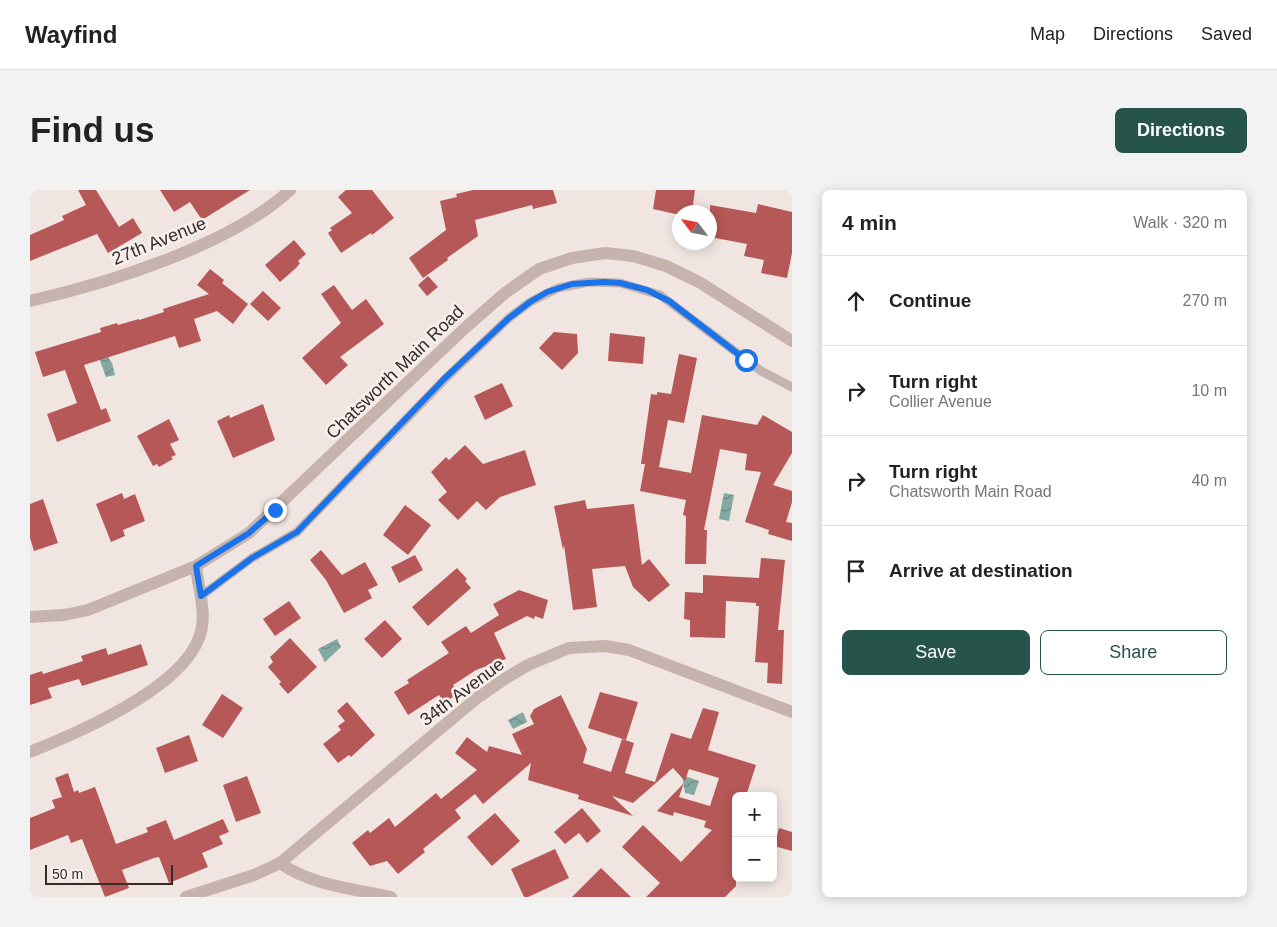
<!DOCTYPE html>
<meta charset="utf-8">
<style>
:root{--surface:#fff;--page:#f2f2f2;--text:#222;--muted:#767676;--line:#e0e0e0;--accent:#26544b}
body{margin:0;font-family:Arial,sans-serif;background:var(--page);color:var(--text)}
.controls{position:absolute;right:15px;bottom:15px;display:grid;overflow:hidden;border-radius:8px;box-shadow:0 2px 12px #0003}
.controls button{width:45px;height:45px;display:grid;place-items:center;padding:0;border:0;border-bottom:1px solid var(--line);background:var(--surface);color:var(--text);font:25px sans-serif}
.compass{position:absolute;left:642px;top:15px;width:45px;height:45px;border-radius:50%;background:var(--surface);box-shadow:0 2px 12px #0003;rotate:302deg}
.scale{position:absolute;left:15px;bottom:12px;width:128px;box-sizing:border-box;padding-left:5px;border:2px solid #372c2b;border-top:0;font-size:14px;line-height:18px;white-space:nowrap;color:#372c2b;-webkit-text-stroke:4px #f8f0ed;paint-order:stroke}
.stop{position:absolute;width:15px;height:15px;margin:-11px;border:4px solid #1a73e8;border-radius:50%;background:#fff}
.stop.end{background:#1a73e8;border-color:#fff;box-shadow:0 1px 5px #0008}
.list{margin:0;padding:0;list-style:none}
h2{display:flex;justify-content:space-between;align-items:center;height:65px;margin:0;padding:0 20px;font-size:21px}
h2 small{font-size:16px;font-weight:400;color:var(--muted)}
.list li{display:grid;grid-template-columns:32px 1fr auto;gap:15px;align-items:center;box-sizing:border-box;height:90px;padding:0 20px;border-top:1px solid var(--line)}
.list b{display:block;font-size:19px;white-space:nowrap}
.list p{margin:0;font-size:16px;white-space:nowrap;color:var(--muted)}
.list em{font-size:16px;font-style:normal;color:var(--muted)}
.actions{display:flex;gap:10px;padding:15px 20px}
.actions a{flex:1;padding:11px 0;border:1px solid var(--accent);border-radius:8px;text-align:center;font-size:18px;color:var(--accent)}
.actions .main{background:var(--accent);color:#fff}
.icon{flex:none;width:28px;height:28px;fill:none;stroke:currentColor;stroke-width:2;stroke-linecap:round;stroke-linejoin:round}
.map{position:relative;flex:none;width:762px;height:707px;overflow:hidden;border-radius:8px}
header{display:flex;align-items:center;gap:30px;box-sizing:border-box;height:70px;padding:0 25px;background:var(--surface);border-bottom:1px solid var(--line)}
header strong{font-size:24px}
nav{display:flex;gap:28px;margin-inline-start:auto;font-size:18px}
.intro{display:flex;align-items:center;justify-content:space-between;box-sizing:border-box;height:120px;padding:0 30px}
h1{margin:0;font-size:35px}
.button{padding:12px 22px;border-radius:8px;background:var(--accent);color:#fff;font-size:18px;font-weight:700}
main{display:flex;gap:30px;padding:0 30px}
aside{flex:1;background:var(--surface);border-radius:8px;box-shadow:0 2px 12px #0003}
.map>svg:first-child{display:block}
.water{fill:url(#water-waves)}
.building{fill:#b75858}
.lines{fill:none;stroke-linecap:round;stroke-linejoin:round}
.service{stroke:#c7b3ae;stroke-width:9}
.minor{stroke:#c7b3ae;stroke-width:12}
.tertiary{stroke:#c7b3ae;stroke-width:12}
.route{stroke:#1a73e8;stroke-width:6}
.labels{text-anchor:middle;dominant-baseline:central;stroke-width:5;stroke-linejoin:round;paint-order:stroke}
.street-label{font-size:18px;fill:#372c2b;stroke:#f8f0ed}
</style>
<header>
<strong>Wayfind</strong>
<nav><a>Map</a><a>Directions</a><a>Saved</a></nav>
</header>
<div class="intro"><h1>Find us</h1><a class="button">Directions</a></div>
<main>
<div class="map">
<svg width="762" height="707" viewBox="0 0 762 707">
<defs>
<pattern id="water-waves" width="16" height="10" patternUnits="userSpaceOnUse" patternTransform="scale(1.25)"><rect width="16" height="10" fill="#83aaa2"/><path d="M0 5q4-4 8 0t8 0" fill="none" stroke="#6c8b84"/></pattern>
</defs>
<rect width="100%" height="100%" fill="#f0e5e1"/>
<g class="water">
<path d="M78 167 82 173 85 185 76 187 69 168Z"/>
<path d="M694 303 704 305 699 331 689 329Z"/>
<path d="M307 449 311 457 295 472 288 459Z"/>
<path d="M493 522 497 532 483 539 478 530Z"/>
<path d="M652 585 669 591 664 605 655 603Z"/>
</g>
<g class="building">
<path d="M48 0H66L89 37 103 28 112 43 78 63 67 44 0 71V45L34 30 32 26 56 15Z"/>
<path d="M130 0H220L172 30 160 12 144 22Z"/>
<path d="M316 0H342L364 28 342 45 341 43 311 63 298 43 302 40 300 38 322 23 308 7Z"/>
<path d="M443 0H523L527 13 503 19 502 15 445 30 448 46 417 68 418 70 393 88 379 68 416 40 410 11 427 7 426 4Z"/>
<path d="M626 0H665L662 22H650V25L623 19Z"/>
<path d="M728 14 762 22V63L757 88 731 83 734 70 714 66 717 54 680 47V15L726 23Z"/>
<path d="M264 50 276 64 268 71 270 73 266 78 250 92 235 75Z"/>
<path d="M180 79 194 90 192 93 218 114 203 134 187 121 164 129 171 151 149 158 145 146 54 175 71 220 76 218 81 231 27 252 17 224 47 213 35 180 13 187 5 162 71 142 70 138 87 133 88 135 109 129V130L134 122 133 119 179 104 167 95Z"/>
<path d="M398 86 408 97 397 106 388 95Z"/>
<path d="M304 95 322 120 336 109 354 134 310 167 318 175 296 195 272 168 311 133 291 104Z"/>
<path d="M233 101 251 118 238 131 220 114Z"/>
<path d="M524 142 547 144 548 163 532 180 509 158Z"/>
<path d="M580 143 615 147 613 174 578 171Z"/>
<path d="M649 164 667 168 654 233 638 230 629 277 661 283 672 225 727 235 733 225 762 242V263L743 295 762 301V312L756 332 762 333V351L738 344 739 340 715 332 731 282 715 280 717 264 690 259 674 340H677L676 374H655L656 326 653 325 656 310 610 301 615 274H611L621 204 627 205V202L641 204Z"/>
<path d="M472 193 483 216 455 230 444 206Z"/>
<path d="M233 214 245 250 203 268 187 231 199 225 200 228Z"/>
<path d="M139 229 149 250 140 254 146 265 141 267 143 269 129 277 127 274 123 276 107 246Z"/>
<path d="M435 255 453 274 495 260 506 295 470 307 456 320 447 311 428 330 408 310 417 302 401 282 416 267 419 270Z"/>
<path d="M92 303 94 309 105 304 115 331 93 340 95 346 81 352 66 314Z"/>
<path d="M13 309 28 353 4 361 0 348V314Z"/>
<path d="M555 310 557 319 604 314 612 375 619 369 640 395 619 412 603 397 595 376 562 379 567 417 543 420 534 355 533 360 524 316Z"/>
<path d="M375 315 401 335 378 365 353 345Z"/>
<path d="M291 360 312 385 335 372 348 395 338 400 342 408 314 423 296 390 280 370Z"/>
<path d="M385 365 393 380 369 393 361 377Z"/>
<path d="M731 368 755 370 748 440H754L752 494 737 493 738 473 725 472 729 416H726V413L696 411 695 448 660 447V430L654 429 655 402 673 403V385L729 388Z"/>
<path d="M427 378 437 389 435 391 441 398 398 436 382 417Z"/>
<path d="M489 400 518 410 513 429 505 426 504 429 497 426 464 443 476 469 446 480 423 495 429 503 414 513 409 505 378 525 364 502 379 493 377 490 419 463 411 452 436 436 441 443 469 425 463 414Z"/>
<path d="M259 411 271 428 245 446 233 429Z"/>
<path d="M355 430 372 449 352 468 334 449Z"/>
<path d="M260 448 287 477 258 504 249 494 251 492 238 477 243 472 240 467Z"/>
<path d="M111 454 118 475 52 496 49 489 18 498 22 508 0 515V485L12 481 13 484 53 471 51 466 76 458 78 465Z"/>
<path d="M570 502 608 512 596 550 558 538Z"/>
<path d="M192 504 213 518 193 548 172 535Z"/>
<path d="M531 505 557 559 553 573 581 582 592 549 604 553 595 583 625 592 641 543 661 549 673 518 689 522 678 560 726 575 716 606H706V639L702 651 706 652V696L695 707H616L630 693 592 657 613 635 651 672 682 640 674 637 676 631 644 622 643 626 627 621 654 593 649 607 680 616 689 588 659 579 655 591 643 578 603 613 582 606 603 626 548 609 549 605 498 590 501 573 453 614 445 604 425 620 431 628 393 659 395 662 368 684 357 671 340 676 322 653 338 640 340 643 359 628 365 637 406 603 411 609 447 580 425 563 437 547 457 562 459 556 492 565 482 544 504 534 500 526 504 519Z"/>
<path d="M317 512 345 545 321 567 319 565 308 573 293 554 311 540 308 536 315 531 307 521Z"/>
<path d="M159 545 168 571 135 583 126 558Z"/>
<path d="M38 583 44 602 48 600 49 603 65 597 86 654 118 642 116 638 136 630 144 650 193 629 199 642 189 646 193 654 172 663 178 677 139 693 129 667 124 668 92 680 99 698 75 707 52 649 41 653 38 645 0 660V628L25 618 22 610 32 607 25 588Z"/>
<path d="M217 586 231 623 206 632 193 595Z"/>
<path d="M552 618 571 641 557 653 549 643 535 654 524 642Z"/>
<path d="M465 623 490 651 462 676 437 647Z"/>
<path d="M749 638 762 642V661L744 656Z"/>
<path d="M525 659 539 688 498 707H494L481 679Z"/>
<path d="M571 678 601 707H542Z"/>
</g>
<g class="lines">
<path class="service" d="M171 406 222 368 267 342 415 189 479 128 500 112 528 98 559 92 590 93 630 105 731 181 762 197"/>
<g class="minor">
<path d="M0 111C79 93 201 55 260 0"/>
<path d="M0 562C48 543 150 499 169 448 178 425 168 399 166 376"/>
<path d="M250 673C280 695 325 699 361 707"/>
<path d="M156 707 224 685 250 673 447 508 476 488 498 475 539 458 575 456 599 460 762 522"/>
</g>
<path class="tertiary" d="M0 427 34 425 58 420 166 376 219 343 435 138 475 103 509 79 542 68 575 63 603 66 636 76 669 92 762 151"/>
</g>
<g class="lines">
<path class="route" d="M245 320 219 343 166 376 171 406 222 368 267 342 415 188 479 128 500 112 517 102 542 94 574 92 590 93 617 100 639 111 716 170"/>
</g>
<g class="labels">
<g class="street-label">
<text transform="translate(129 51) rotate(-22)">27th Avenue</text>
<text transform="translate(365 182) rotate(-44)">Chatsworth Main Road</text>
<text transform="translate(432 502) rotate(-37)">34th Avenue</text>
</g>
</g>
</svg>
<div class="controls">
<button>+</button>
<button>−</button>
</div>
<svg class="compass" viewBox="-18 -18 36 36"><path d="M0-13l5 13h-10z" fill="#e53935"/><path d="M0 13l5-13h-10z" fill="#767676"/></svg>
<div class="scale">50 m</div>
<div class="stop" style="left:716px;top:170px"></div>
<div class="stop end" style="left:245px;top:320px"></div>
</div>
<aside>
<h2>4 min<small>Walk · 320 m</small></h2>
<ul class="list">
<li><svg class="icon" aria-label="ahead" viewBox="0 0 24 24"><path d="M12 20V5M6 11l6-6 6 6"/></svg><div><b>Continue</b></div><em>270 m</em></li>
<li><svg class="icon" aria-label="right" viewBox="0 0 24 24"><path d="M7 20v-9h11M14 6l5 5-5 5"/></svg><div><b>Turn right</b><p>Collier Avenue</p></div><em>10 m</em></li>
<li><svg class="icon" aria-label="right" viewBox="0 0 24 24"><path d="M7 20v-9h11M14 6l5 5-5 5"/></svg><div><b>Turn right</b><p>Chatsworth Main Road</p></div><em>40 m</em></li>
<li><svg class="icon" aria-label="arrive" viewBox="0 0 24 24"><path d="M6 21V4h12l-3 4 3 4H6"/></svg><div><b>Arrive at destination</b></div></li>
</ul>
<div class="actions"><a class="main">Save</a><a>Share</a></div>
</aside>
</main>
